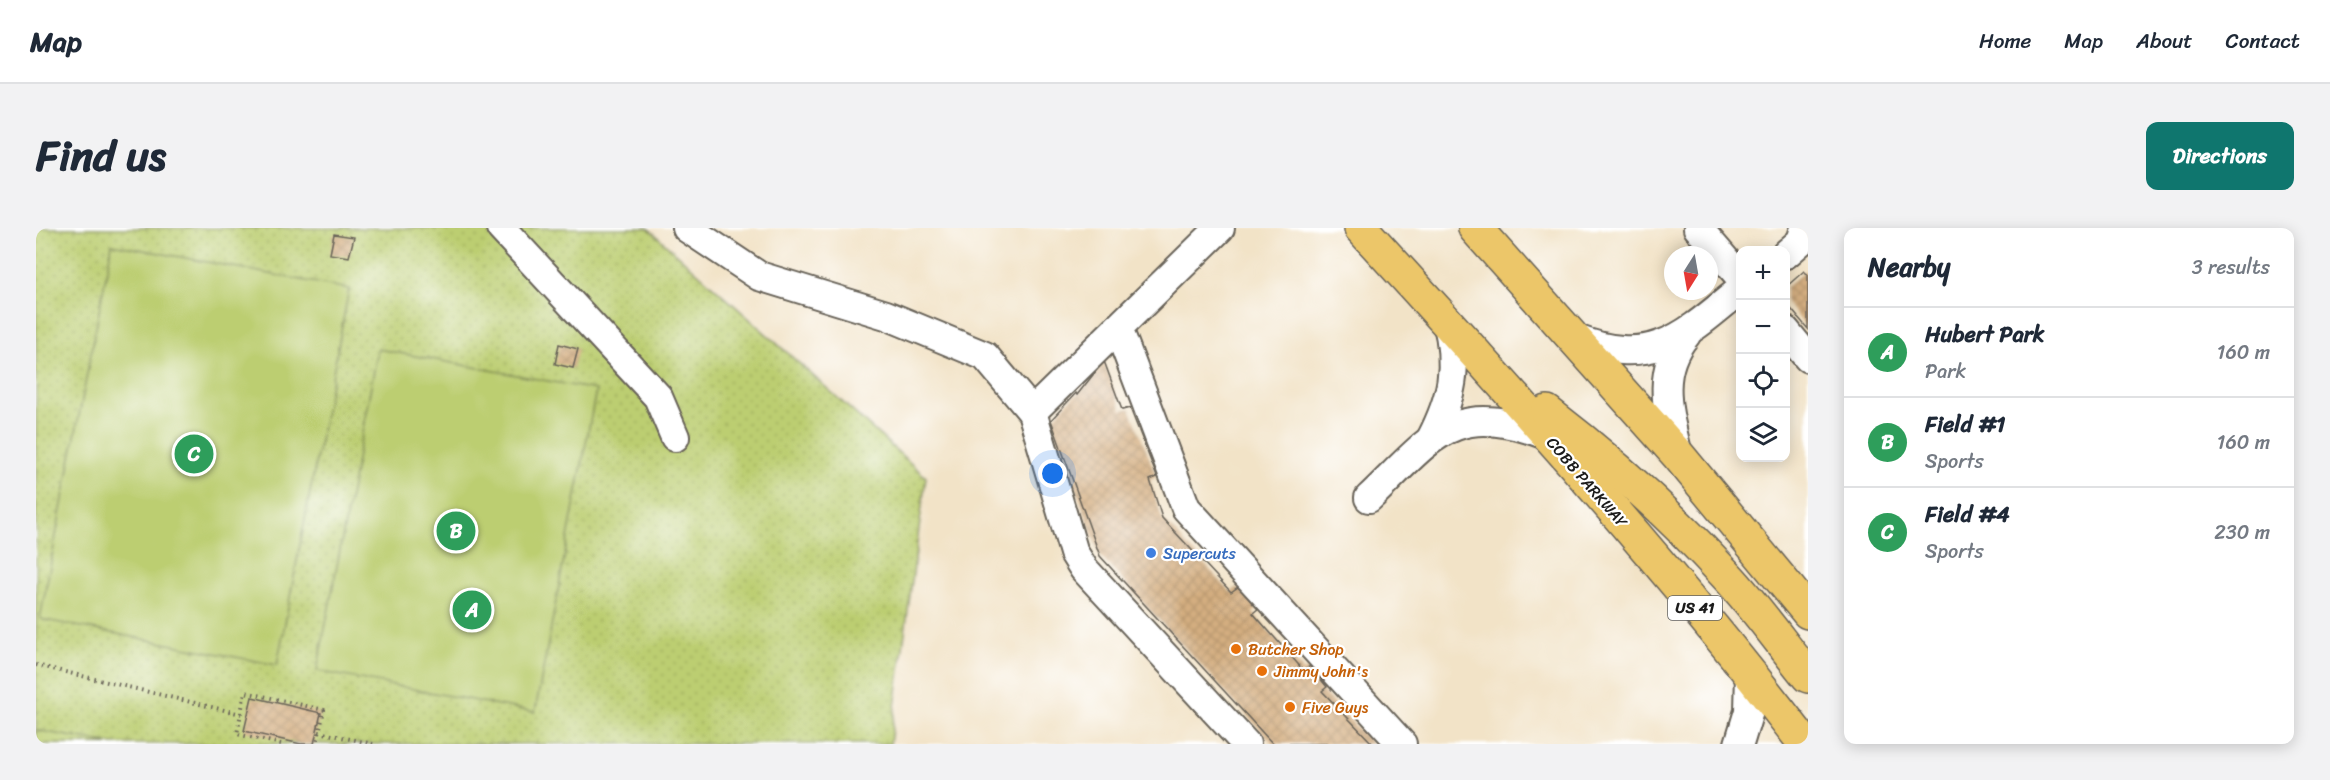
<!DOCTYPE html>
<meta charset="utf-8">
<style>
:root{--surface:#fff;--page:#f2f2f3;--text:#1f2937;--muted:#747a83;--line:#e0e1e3;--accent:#0f766e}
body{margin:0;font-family:Sriracha,sans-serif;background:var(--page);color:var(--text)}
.controls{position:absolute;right:18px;top:18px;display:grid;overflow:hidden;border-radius:12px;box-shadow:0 3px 15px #0003}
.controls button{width:54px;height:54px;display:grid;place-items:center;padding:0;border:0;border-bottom:2px solid var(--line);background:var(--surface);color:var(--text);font:30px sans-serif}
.compass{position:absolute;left:1628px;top:18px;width:54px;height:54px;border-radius:50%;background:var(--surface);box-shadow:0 3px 15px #0003;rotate:191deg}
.you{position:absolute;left:1017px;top:246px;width:21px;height:21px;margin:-15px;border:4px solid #fff;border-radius:50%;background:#1a73e8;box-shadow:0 0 0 9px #1a73e833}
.badge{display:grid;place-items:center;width:39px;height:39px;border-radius:50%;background:var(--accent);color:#fff;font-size:20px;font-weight:700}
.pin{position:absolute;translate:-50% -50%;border:3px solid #fff;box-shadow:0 2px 6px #0006}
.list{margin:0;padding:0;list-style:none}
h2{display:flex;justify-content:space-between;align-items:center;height:78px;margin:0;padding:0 24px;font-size:26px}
h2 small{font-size:20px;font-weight:400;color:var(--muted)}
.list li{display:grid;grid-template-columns:39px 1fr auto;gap:18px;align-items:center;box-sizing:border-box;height:90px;padding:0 24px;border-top:2px solid var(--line)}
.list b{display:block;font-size:22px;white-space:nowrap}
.list p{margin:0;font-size:20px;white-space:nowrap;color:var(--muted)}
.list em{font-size:20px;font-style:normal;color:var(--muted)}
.icon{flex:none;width:33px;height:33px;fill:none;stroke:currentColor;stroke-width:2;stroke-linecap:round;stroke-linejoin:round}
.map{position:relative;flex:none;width:1772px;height:516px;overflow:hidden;border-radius:12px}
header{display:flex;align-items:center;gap:36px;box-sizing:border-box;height:84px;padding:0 30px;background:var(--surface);border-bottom:2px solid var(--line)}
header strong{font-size:28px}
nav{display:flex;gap:33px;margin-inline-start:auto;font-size:21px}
.intro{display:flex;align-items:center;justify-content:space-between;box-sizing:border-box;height:144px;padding:0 36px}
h1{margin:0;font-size:42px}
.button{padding:15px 27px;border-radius:12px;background:var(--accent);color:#fff;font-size:21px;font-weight:700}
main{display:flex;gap:36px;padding:0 36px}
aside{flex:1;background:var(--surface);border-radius:12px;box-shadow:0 3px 15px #0003}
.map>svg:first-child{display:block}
.green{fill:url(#green-dots);stroke:#6c7546;stroke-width:1.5}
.pitch{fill:#bcce71;stroke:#6c7546;stroke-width:1.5}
.building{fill:url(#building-cross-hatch)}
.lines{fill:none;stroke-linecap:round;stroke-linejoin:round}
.minor-casing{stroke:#676258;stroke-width:32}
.major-casing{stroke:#676258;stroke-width:36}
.path{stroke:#676258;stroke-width:4;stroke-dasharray:1.5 4.5;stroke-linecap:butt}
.minor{stroke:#fff;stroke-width:28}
.major{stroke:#ecc669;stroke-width:33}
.shop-dot{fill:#3f7fe0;stroke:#fff;stroke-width:2}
.food-dot{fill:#e8710a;stroke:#fff;stroke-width:2}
.labels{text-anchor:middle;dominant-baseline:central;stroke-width:4.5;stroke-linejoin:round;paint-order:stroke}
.shield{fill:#fff;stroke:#606060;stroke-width:1.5}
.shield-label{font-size:15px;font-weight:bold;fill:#1c1c1c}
.street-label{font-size:16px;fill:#1c1c1c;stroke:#fff}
.shop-label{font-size:16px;fill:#366cbe;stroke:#fff;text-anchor:start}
.food-label{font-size:16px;fill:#c56008;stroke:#fff;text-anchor:start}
</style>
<header>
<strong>Map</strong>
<nav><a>Home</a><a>Map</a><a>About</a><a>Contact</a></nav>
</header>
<div class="intro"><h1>Find us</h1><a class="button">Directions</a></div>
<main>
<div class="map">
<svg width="1772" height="516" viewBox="0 0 1772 516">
<defs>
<pattern id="green-dots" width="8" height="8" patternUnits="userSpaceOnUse" patternTransform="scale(1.5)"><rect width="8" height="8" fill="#bcce71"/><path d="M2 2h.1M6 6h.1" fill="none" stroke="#a1b061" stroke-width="1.8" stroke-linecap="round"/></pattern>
<pattern id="building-cross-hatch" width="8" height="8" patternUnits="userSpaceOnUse" patternTransform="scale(1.5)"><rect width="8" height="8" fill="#d4ae80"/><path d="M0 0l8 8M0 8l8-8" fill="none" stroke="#b5956e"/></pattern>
</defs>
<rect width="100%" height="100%" fill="#fff"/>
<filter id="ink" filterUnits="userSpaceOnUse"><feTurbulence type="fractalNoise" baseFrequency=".0167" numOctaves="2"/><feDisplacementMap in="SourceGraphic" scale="12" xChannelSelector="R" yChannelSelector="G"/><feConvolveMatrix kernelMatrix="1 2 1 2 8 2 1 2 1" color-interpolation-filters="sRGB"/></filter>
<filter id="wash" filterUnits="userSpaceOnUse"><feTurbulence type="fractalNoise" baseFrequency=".008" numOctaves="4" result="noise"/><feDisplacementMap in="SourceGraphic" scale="24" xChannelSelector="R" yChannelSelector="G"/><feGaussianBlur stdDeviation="1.35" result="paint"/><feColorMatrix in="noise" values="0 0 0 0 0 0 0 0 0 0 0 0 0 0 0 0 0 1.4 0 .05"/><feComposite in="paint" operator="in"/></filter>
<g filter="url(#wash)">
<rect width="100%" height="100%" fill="#f2e3c7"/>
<path class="green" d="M0 0H612L890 249 854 516H0Z"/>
<g class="pitch">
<path d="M76 16 313 61 241 437 4 391Z"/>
<path d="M342 121 560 162 499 484 281 443Z"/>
<path d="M0 502 75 516H0Z"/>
</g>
<g id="blocks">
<g class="building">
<path d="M298 6 318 9 313 29 294 26Z"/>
<path d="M1768 43 1772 47V101L1750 75V59Z"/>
<path d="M523 116 542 121 537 140 519 136Z"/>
<path d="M1068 133 1086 182 1094 180 1121 249 1114 252 1126 290 1195 364 1202 359 1223 380 1217 385 1268 443 1274 438 1291 459 1286 463 1337 516H1237L1064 328 1015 192 1040 165 1041 167Z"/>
<path d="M216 469 285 485 278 516H265L208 503Z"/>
</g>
</g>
</g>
<g filter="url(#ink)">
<use href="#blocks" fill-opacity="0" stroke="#676258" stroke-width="1.5"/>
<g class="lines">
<g class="minor-casing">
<g id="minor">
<path d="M465 0 622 169 639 209"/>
<path d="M651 0 723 48 850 87 949 128 996 184 1038 325 1048 341 1210 516"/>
<path d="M1662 0 1704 49"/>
<path d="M1750 26 1765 13 1769 0"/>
<path d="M1082 100 1150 280 1366 516"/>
<path d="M1750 103 1772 130"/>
<path d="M1538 110C1616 141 1647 109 1704 62"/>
<path d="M996 184 1184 0"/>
<path d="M1395 211C1416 170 1423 139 1411 93"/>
<path d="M1642 227C1632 184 1619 144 1650 107"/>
<path d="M1333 270C1397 209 1416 171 1510 207"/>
<path d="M1703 516 1713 483 1714 445"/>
</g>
</g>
<g class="major-casing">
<g id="major">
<path d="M1325 0C1478 167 1631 336 1769 516"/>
<path d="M1439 0 1642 227 1772 384"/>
<path d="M1511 184C1575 233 1636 288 1691 348 1720 379 1745 415 1772 448"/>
</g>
</g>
<g class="path">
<path d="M0 437 205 486"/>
<path d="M283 504 337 516"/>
<path d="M245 516 201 506 209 464 288 482 281 516"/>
</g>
<use href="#minor" class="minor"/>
<use href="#major" class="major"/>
</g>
</g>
<circle class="shop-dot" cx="1115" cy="325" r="6"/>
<g class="food-dot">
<circle cx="1200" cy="421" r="6"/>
<circle cx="1226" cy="443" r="6"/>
<circle cx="1254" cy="479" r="6"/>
</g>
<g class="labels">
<rect class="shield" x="1632" y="368" width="54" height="24" rx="4.5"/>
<g class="shield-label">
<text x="1659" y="380">US 41</text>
</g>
<g class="street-label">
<text transform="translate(1551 254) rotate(49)">COBB PARKWAY</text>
</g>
<g class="shop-label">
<text x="1127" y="325">Supercuts</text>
</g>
<g class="food-label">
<text x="1212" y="421">Butcher Shop</text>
<text x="1238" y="443">Jimmy John's</text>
<text x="1266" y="479">Five Guys</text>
</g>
</g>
</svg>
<div class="controls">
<button>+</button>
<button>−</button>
<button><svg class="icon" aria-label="locate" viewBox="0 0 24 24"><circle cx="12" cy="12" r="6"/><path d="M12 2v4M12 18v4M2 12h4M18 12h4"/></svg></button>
<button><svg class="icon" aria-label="layers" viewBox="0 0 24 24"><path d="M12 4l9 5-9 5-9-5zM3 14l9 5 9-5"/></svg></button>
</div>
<svg class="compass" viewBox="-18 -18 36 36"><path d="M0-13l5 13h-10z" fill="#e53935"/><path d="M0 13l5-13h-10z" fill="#747a83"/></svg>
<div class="you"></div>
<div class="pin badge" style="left:436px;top:382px;background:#2e9e5b">A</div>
<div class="pin badge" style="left:420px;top:303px;background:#2e9e5b">B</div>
<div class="pin badge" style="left:158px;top:226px;background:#2e9e5b">C</div>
</div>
<aside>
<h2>Nearby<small>3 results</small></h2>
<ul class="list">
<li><span class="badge" style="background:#2e9e5b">A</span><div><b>Hubert Park</b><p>Park</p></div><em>160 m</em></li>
<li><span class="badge" style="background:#2e9e5b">B</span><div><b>Field #1</b><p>Sports</p></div><em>160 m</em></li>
<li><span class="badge" style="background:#2e9e5b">C</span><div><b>Field #4</b><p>Sports</p></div><em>230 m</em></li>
</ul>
</aside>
</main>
